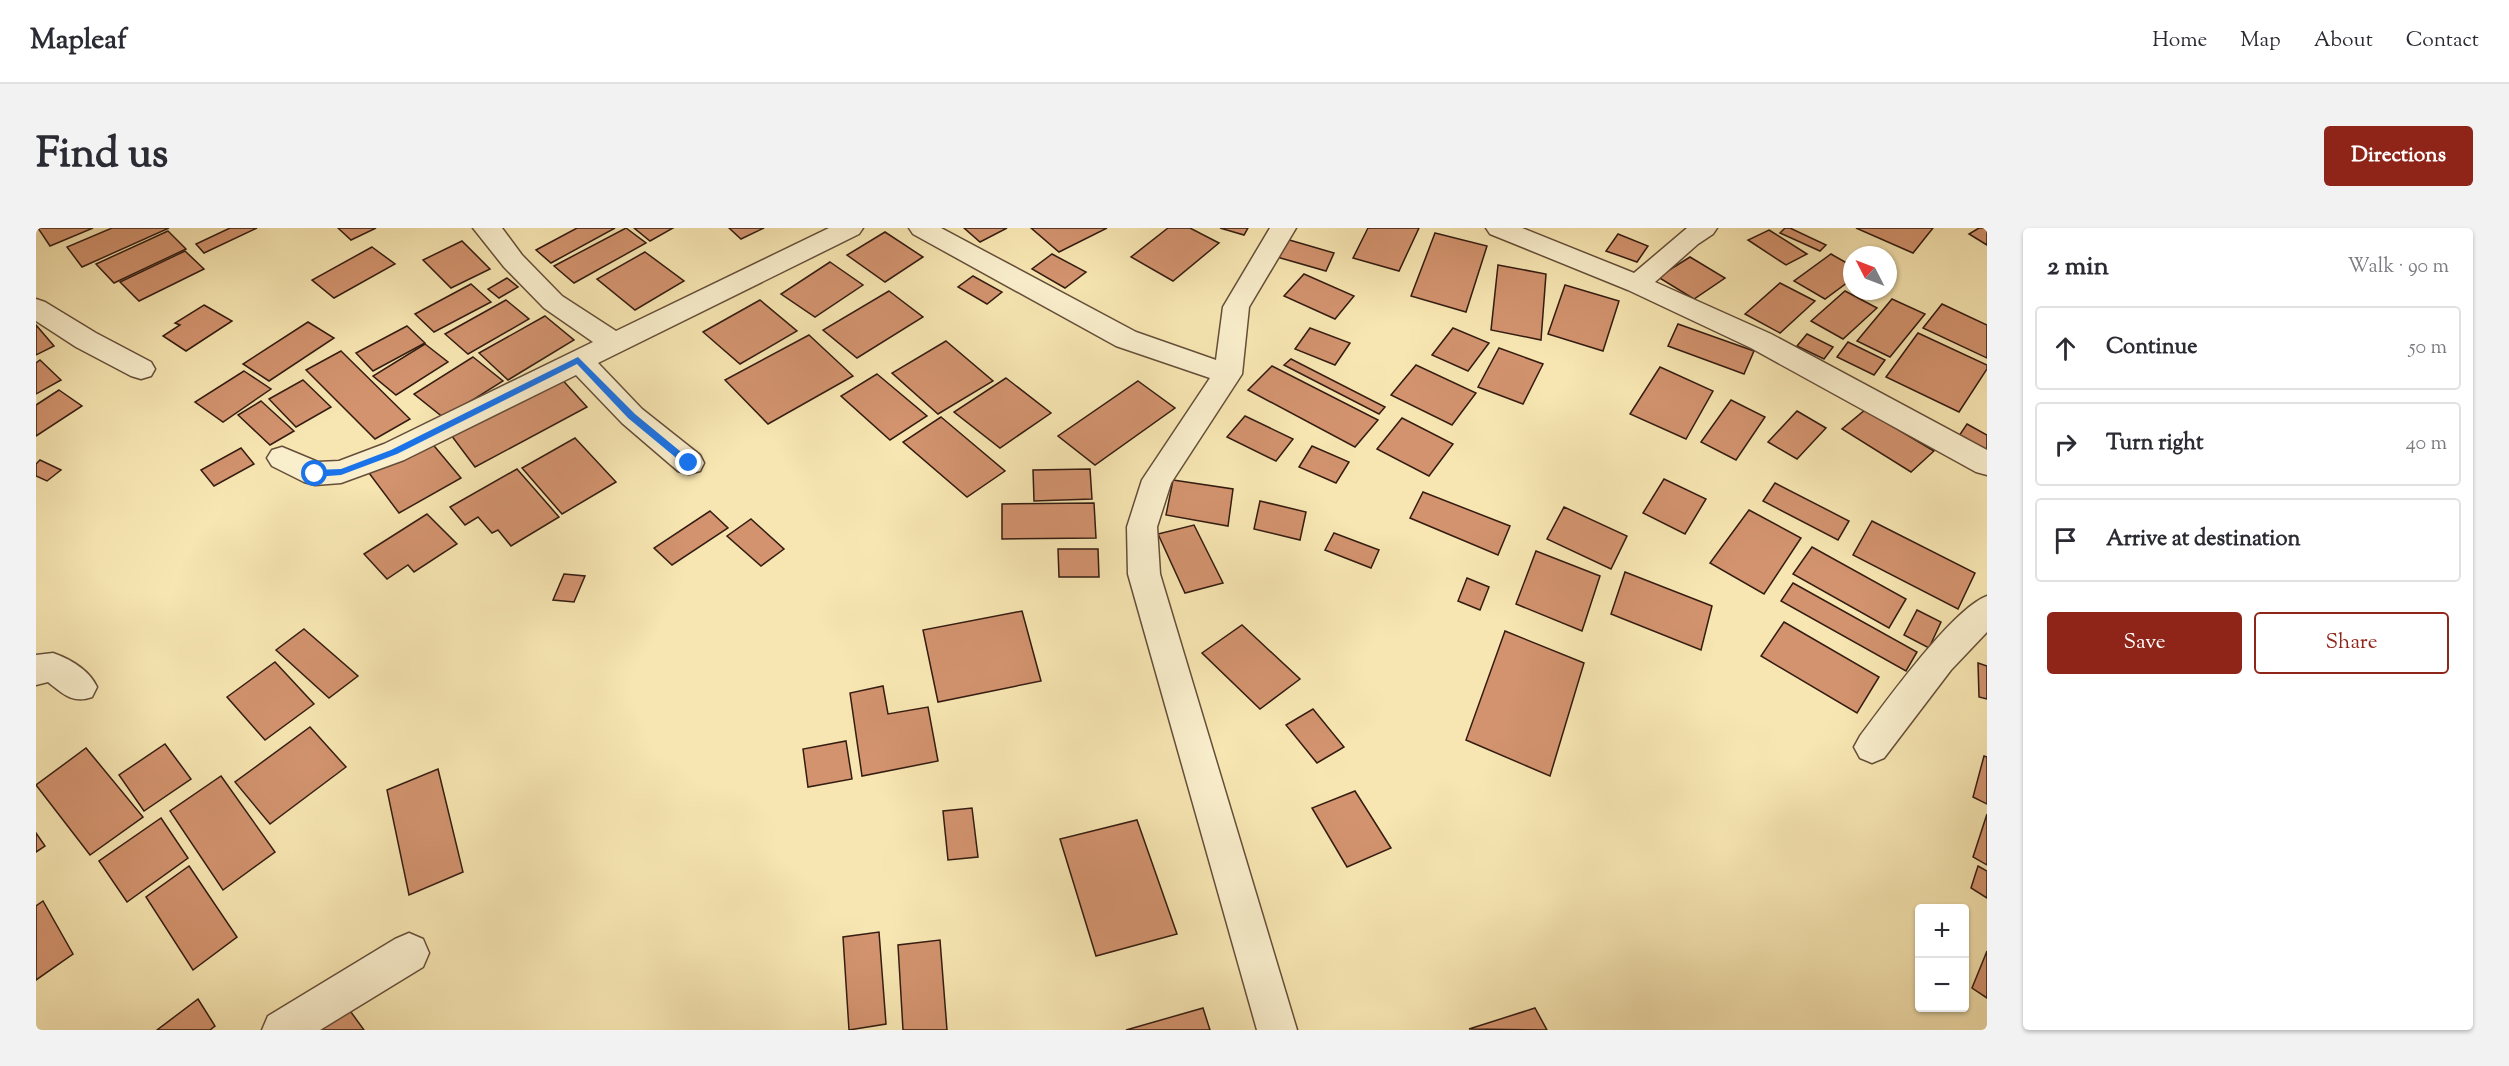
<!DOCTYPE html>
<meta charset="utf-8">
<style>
:root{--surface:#fff;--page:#f2f2f3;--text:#2b2b33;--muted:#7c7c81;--line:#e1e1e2;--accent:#8f2418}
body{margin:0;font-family:"Sorts Mill Goudy",serif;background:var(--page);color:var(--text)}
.controls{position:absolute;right:18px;bottom:18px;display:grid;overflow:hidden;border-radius:6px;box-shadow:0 2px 4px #0004}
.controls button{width:54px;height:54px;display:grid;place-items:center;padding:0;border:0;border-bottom:2px solid var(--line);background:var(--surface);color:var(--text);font:30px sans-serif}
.compass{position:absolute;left:1807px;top:18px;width:54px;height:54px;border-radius:50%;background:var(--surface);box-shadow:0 2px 4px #0004;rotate:312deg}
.stop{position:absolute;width:18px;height:18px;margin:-14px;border:4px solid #1a73e8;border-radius:50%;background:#fff}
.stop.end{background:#1a73e8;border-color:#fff;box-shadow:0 2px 6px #0008}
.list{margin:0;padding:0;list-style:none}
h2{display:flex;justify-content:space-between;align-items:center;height:78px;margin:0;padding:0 24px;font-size:26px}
h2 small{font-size:20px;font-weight:400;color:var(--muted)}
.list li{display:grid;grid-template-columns:39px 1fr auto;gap:18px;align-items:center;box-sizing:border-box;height:84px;margin:0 12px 12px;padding:0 12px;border:2px solid var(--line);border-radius:6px}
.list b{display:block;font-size:22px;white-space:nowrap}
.list em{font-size:20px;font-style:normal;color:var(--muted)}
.actions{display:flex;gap:12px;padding:18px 24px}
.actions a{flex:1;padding:14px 0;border:2px solid var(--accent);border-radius:6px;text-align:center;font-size:21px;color:var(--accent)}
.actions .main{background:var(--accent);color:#fff}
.icon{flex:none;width:33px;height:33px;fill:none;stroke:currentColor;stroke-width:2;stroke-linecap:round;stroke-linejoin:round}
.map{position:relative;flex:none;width:1951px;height:802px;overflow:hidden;border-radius:6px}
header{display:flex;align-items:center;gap:36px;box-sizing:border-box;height:84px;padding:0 30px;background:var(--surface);border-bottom:2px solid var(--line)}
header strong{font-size:28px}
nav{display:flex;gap:33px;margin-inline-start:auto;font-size:21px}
.intro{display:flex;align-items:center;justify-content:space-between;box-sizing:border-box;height:144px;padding:0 36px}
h1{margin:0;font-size:42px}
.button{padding:15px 27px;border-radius:6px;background:var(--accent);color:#fff;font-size:21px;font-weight:700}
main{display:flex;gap:36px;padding:0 36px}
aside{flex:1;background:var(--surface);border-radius:6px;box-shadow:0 2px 4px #0004}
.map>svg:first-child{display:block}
.building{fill:#d2936e;stroke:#341c11;stroke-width:1.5}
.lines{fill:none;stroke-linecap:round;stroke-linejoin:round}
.street-casing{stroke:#654e39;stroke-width:3}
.street{fill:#faefcd;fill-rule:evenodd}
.route{fill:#1a73e8}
</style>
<header>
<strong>Mapleaf</strong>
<nav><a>Home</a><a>Map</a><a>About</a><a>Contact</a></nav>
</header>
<div class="intro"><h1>Find us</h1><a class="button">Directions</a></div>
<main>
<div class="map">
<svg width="1951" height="802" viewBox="0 0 1951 802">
<rect width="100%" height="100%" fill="#f7e6b2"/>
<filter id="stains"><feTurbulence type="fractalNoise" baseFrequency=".00333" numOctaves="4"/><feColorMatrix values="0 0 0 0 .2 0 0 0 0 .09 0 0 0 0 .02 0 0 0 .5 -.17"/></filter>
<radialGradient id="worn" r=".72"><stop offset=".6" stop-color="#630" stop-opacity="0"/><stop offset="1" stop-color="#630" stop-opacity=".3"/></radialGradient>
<g class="building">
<path d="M2 0H57L14 18Z"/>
<path d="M76 0H133L46 39 31 19Z"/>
<path d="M194 0H221L168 25 160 16Z"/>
<path d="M302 0H340L315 12Z"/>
<path d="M541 0H579L515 35 500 22Z"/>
<path d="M590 0 610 15 538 55 518 38Z"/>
<path d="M598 0H637L614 13Z"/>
<path d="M693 0H728L705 11Z"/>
<path d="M928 0H971L944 14Z"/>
<path d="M995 0H1071L1023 24Z"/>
<path d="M1132 0H1154L1183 15 1137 53 1095 29Z"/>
<path d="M1184 0H1212L1208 7Z"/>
<path d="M1332 0H1383L1363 43 1317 30Z"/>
<path d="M1749 0H1754L1790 17 1784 23 1744 5Z"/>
<path d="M1820 0H1897L1877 25Z"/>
<path d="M1943 0H1951V17L1933 6Z"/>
<path d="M1733 2 1771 26 1750 37 1712 12Z"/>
<path d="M132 3 150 21 78 55 60 36Z"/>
<path d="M849 4 887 29 849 54 811 27Z"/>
<path d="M1399 5 1451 18 1430 84 1375 68Z"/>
<path d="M1582 6 1612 18 1601 34 1570 23Z"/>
<path d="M1250 11 1298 25 1290 43 1241 29Z"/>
<path d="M426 13 454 41 415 60 387 32Z"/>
<path d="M336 19 359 36 298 70 276 52Z"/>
<path d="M149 23 168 41 103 73 84 54Z"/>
<path d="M609 24 648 53 599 82 561 51Z"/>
<path d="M1016 26 1050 44 1029 60 996 41Z"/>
<path d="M1795 26 1816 38V51L1789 71 1758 53Z"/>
<path d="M1654 29 1689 50 1658 71 1622 49Z"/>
<path d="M794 34 827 57 779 89 745 66Z"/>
<path d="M1462 37 1510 46 1505 112 1455 102Z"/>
<path d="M1268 46 1318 68 1299 91 1248 68Z"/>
<path d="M937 48 966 64 951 76 922 59Z"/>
<path d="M471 50 482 59 463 70 452 61Z"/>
<path d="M1744 55 1779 73 1744 105 1709 86Z"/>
<path d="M435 56 455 74 398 104 379 86Z"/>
<path d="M1529 57 1583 73 1567 123 1512 106Z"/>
<path d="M853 63 887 89 821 130 787 102Z"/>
<path d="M1809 63 1841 80 1807 111 1775 93Z"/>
<path d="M1856 71 1889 86 1854 129 1821 113Z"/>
<path d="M470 72 493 91 432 126 409 106Z"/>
<path d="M724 72 761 103 704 136 667 104Z"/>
<path d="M1906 76 1951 97V130L1887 100Z"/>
<path d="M168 77 196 93 150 123 127 108 144 97 139 95Z"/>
<path d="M509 88 538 112 472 152 443 125Z"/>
<path d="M272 94 298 110 233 153 207 136Z"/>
<path d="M1642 96 1718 123 1708 146 1632 118Z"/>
<path d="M0 97 18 118 0 127Z"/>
<path d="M371 98 389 115 337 143 320 125Z"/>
<path d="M1274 100 1314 115 1299 137 1259 121Z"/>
<path d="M1417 100 1453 115 1432 143 1396 127Z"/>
<path d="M1882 105 1951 137V141L1923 184 1850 149Z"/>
<path d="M1771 106 1797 119 1788 131 1761 118Z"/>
<path d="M773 107 817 148 732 196 689 152Z"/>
<path d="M910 113 957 153 902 186 856 145Z"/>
<path d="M1812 114 1849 132 1838 147 1801 129Z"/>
<path d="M389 116 412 134 360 167 337 148Z"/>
<path d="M1463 120 1507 136 1487 176 1442 159Z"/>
<path d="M305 123 374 191 339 211 270 142Z"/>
<path d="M437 129 467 153 408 190 378 166Z"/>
<path d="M1255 131 1349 179 1343 186 1248 137Z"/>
<path d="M4 132 25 152 0 166V135Z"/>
<path d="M1380 137 1440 165 1416 197 1355 167Z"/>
<path d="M1236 138 1342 192 1319 219 1212 162Z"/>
<path d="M1624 139 1677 163 1650 211 1594 186Z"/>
<path d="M208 143 235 161 187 194 159 174Z"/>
<path d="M841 146 891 188 854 212 805 168Z"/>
<path d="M522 147 551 179 439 239 412 203Z"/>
<path d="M970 150 1015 185 964 220 918 184Z"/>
<path d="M267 152 295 179 260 199 233 171Z"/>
<path d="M1102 153 1139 180 1059 237 1022 208Z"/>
<path d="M23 162 46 178 0 208V177Z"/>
<path d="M1695 172 1729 189 1700 232 1665 214Z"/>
<path d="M225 173 258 203 234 217 202 187Z"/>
<path d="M1829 182 1898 223 1875 244 1806 201Z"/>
<path d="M1761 183 1790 200 1761 231 1732 214Z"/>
<path d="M1209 188 1257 211 1240 233 1191 209Z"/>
<path d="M905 189 969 243 931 269 867 214Z"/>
<path d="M1366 190 1417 216 1393 248 1341 221Z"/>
<path d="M1931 196 1951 207V226L1921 211Z"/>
<path d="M539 210 580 254 526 286 486 240Z"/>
<path d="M394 213 425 250 363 285 333 245Z"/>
<path d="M1276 218 1313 234 1300 255 1263 239Z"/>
<path d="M205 220 218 236 178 258 165 242Z"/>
<path d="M4 232 25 242 11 253 0 248V236Z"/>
<path d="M481 241 523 289 475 318 462 302 456 305 442 289 429 297 414 279Z"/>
<path d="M1054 241 1056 271 998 273 997 242Z"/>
<path d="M1628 251 1670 271 1649 306 1607 285Z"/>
<path d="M1137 252 1197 261 1192 298 1130 287Z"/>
<path d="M1739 255 1813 293 1802 312 1727 273Z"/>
<path d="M1387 264 1474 298 1462 327 1374 290Z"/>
<path d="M1224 273 1270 284 1264 312 1218 301Z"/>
<path d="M1058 275 1060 310 966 311V276Z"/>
<path d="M1528 279 1591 308 1575 341 1511 311Z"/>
<path d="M1713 282 1765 310 1728 366 1674 335Z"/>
<path d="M674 283 692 300 636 337 618 320Z"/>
<path d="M391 286 421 316 378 344 372 337 351 351 328 326Z"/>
<path d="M715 291 748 321 725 338 691 308Z"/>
<path d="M1836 293 1939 345 1922 381 1817 327Z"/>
<path d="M1158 297 1187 355 1149 365 1122 306Z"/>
<path d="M1298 305 1343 322 1335 340 1289 322Z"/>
<path d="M1776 319 1870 371 1853 400 1757 346Z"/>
<path d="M1022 321H1062L1063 349H1023Z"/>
<path d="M1500 323 1564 348 1546 403 1480 376Z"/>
<path d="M1589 344 1676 378 1665 422 1575 386Z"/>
<path d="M528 346 549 348 538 374 517 372Z"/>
<path d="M1431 350 1453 359 1444 382 1422 373Z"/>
<path d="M1757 355 1881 424 1870 443 1745 373Z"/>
<path d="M1881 382 1905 394 1893 420 1868 407Z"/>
<path d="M986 383 1005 453 902 474 887 402Z"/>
<path d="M1748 394 1843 449 1821 485 1725 428Z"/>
<path d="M1206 397 1264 451 1224 481 1166 425Z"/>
<path d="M268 401 322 448 293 470 240 422Z"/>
<path d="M1469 403 1548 435 1514 548 1430 512Z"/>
<path d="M239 434 278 476 229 512 191 469Z"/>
<path d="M1942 435 1951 438V471L1943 469Z"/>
<path d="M847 458 852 486 892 479 902 533 826 548 814 465Z"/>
<path d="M1277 481 1308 519 1281 535 1250 497Z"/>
<path d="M274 499 310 539 234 596 199 554Z"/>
<path d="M810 513 816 551 772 559 767 521Z"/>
<path d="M129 516 155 551 108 583 83 547Z"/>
<path d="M50 520 107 589 54 627 0 557Z"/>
<path d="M1948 528 1951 529V576L1937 569Z"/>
<path d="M402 541 427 644 373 667 351 562Z"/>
<path d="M185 548 239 624 187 662 134 583Z"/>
<path d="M1319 563 1355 620 1311 639 1276 580Z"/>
<path d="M936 580 942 629 912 632 907 583Z"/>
<path d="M1951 586V637L1937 629Z"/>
<path d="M125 590 152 630 91 674 63 633Z"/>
<path d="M1101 592 1141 706 1060 728 1024 611Z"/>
<path d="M0 605 9 618 0 624Z"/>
<path d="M153 638 201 709 157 742 110 669Z"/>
<path d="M1942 638 1951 643V670L1935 660Z"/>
<path d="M7 673 37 726 0 752V678Z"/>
<path d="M843 704 850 796 813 802 807 709Z"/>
<path d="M904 712 911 802H867L862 717Z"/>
<path d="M1951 723V770L1936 760Z"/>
<path d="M162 771 179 798 174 802H121Z"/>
<path d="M312 780 328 802H285Z"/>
<path d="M1167 780 1174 802H1090Z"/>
<path d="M1499 780 1511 802 1433 801Z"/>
</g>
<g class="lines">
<g class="street-casing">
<g id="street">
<path d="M437 0H466L486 27 526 68 580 103 793 0H827L823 6 562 135 606 181 664 227 668 235 664 243 653 246 642 243 586 195 540 147 368 232 305 255 279 257 268 254 236 238 231 230 236 222 246 219 282 234 303 233 348 216 557 114 508 80 468 39Z"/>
<path d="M873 0H905L1100 104 1180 132 1187 79 1234 0H1260L1213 79 1206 146 1135 255 1121 299 1124 346 1261 802H1221L1092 346 1091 299 1106 252 1174 150 1080 118 877 6Z"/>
<path d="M1450 0H1486L1598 45 1651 0H1681L1677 6 1662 16 1619 54 1735 106 1951 222V247L1940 244 1715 120 1592 62 1454 6Z"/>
<path d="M0 71 9 74 60 105 115 134 119 141 115 148 105 151 95 148 40 119 0 93Z"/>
<path d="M1951 368V404L1915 442 1848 530 1836 535 1824 530 1818 519 1824 508C1849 475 1916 381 1951 368Z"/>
<path d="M17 425C34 431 53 442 61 459L56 469C37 476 27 466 12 454L0 457V427Z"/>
<path d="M373 705 387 711 393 725 387 739 284 802H226L232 788 359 711Z"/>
</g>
</g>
<use href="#street" class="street"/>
</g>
<path class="route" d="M542 129 599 186 656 233V238H650L592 190 541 136 361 226 305 247 279 249 275 246 279 242 305 241 355 222Z"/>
<rect width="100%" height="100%" filter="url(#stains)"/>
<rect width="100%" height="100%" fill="url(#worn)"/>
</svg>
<div class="controls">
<button>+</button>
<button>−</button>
</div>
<svg class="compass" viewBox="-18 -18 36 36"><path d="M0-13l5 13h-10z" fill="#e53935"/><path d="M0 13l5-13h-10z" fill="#7c7c81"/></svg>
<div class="stop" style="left:279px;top:246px"></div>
<div class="stop end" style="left:653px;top:235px"></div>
</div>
<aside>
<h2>2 min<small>Walk · 90 m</small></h2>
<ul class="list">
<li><svg class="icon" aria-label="ahead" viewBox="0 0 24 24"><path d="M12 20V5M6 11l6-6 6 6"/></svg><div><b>Continue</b></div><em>50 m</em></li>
<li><svg class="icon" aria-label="right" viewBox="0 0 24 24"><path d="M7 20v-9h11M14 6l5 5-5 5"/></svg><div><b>Turn right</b></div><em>40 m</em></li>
<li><svg class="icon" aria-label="arrive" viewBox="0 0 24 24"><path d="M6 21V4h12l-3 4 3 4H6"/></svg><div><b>Arrive at destination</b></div></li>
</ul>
<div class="actions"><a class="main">Save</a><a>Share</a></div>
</aside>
</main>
